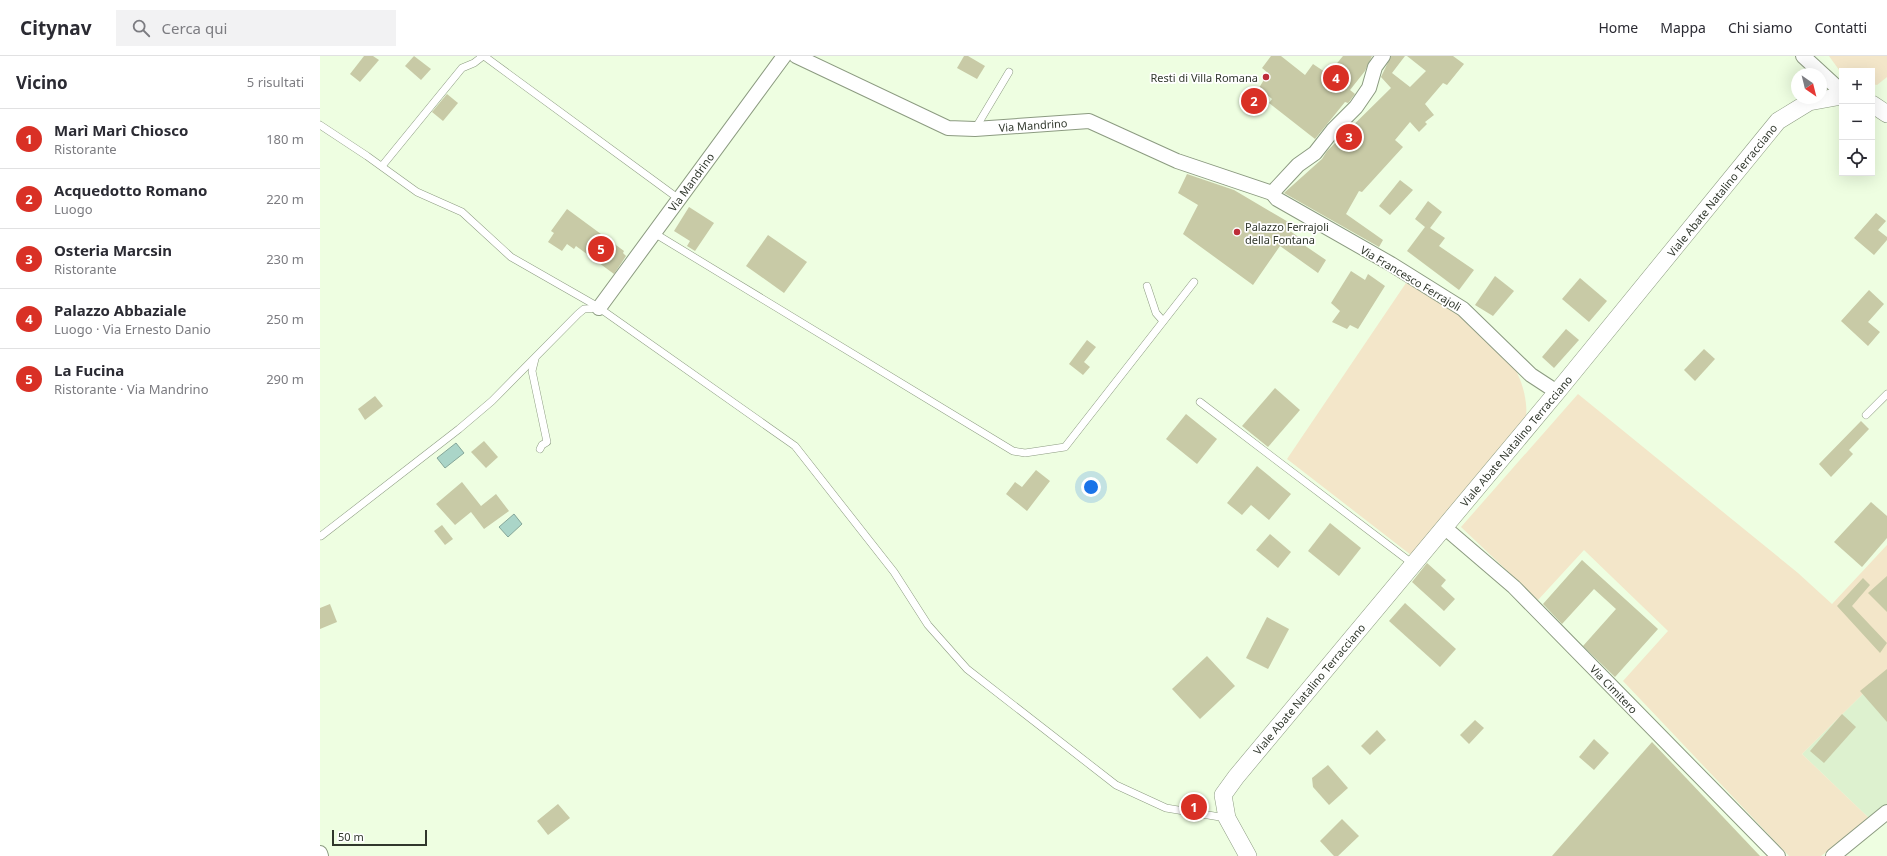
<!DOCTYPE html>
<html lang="it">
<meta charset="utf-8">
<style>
:root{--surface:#fff;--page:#f2f2f3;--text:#2b2b33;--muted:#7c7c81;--line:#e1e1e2;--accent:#d93025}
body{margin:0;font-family:"Noto Sans",sans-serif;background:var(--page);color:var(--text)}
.controls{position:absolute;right:12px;top:12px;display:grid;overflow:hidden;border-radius:0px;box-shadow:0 4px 16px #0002}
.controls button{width:36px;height:36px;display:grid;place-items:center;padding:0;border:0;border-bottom:1px solid var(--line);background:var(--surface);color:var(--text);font:20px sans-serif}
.compass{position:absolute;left:1471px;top:12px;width:36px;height:36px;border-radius:50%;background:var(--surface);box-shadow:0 4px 16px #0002;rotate:145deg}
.scale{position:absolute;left:12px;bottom:10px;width:95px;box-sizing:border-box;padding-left:4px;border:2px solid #30372c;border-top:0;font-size:11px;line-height:14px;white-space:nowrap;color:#30372c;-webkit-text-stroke:3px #fff;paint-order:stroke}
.you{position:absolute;left:771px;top:431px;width:14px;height:14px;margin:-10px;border:3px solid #fff;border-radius:50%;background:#1a73e8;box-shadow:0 0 0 6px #1a73e833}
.badge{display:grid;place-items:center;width:26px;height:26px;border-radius:50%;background:var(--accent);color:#fff;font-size:13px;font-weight:700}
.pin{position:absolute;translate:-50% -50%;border:2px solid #fff;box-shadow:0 1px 4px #0006}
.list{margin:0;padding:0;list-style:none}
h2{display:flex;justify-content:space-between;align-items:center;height:52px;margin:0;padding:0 16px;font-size:17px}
h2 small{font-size:13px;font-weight:400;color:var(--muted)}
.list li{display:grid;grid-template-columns:26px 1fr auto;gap:12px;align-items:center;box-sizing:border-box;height:60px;padding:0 16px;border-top:1px solid var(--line)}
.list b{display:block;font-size:15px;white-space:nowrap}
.list p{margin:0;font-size:13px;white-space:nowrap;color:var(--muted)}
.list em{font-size:13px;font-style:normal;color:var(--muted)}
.icon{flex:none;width:22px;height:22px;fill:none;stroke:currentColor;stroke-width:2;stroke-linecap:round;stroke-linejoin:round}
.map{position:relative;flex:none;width:1567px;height:800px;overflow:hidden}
header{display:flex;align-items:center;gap:24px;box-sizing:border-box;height:56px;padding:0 20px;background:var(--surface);border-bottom:1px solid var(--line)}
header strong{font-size:19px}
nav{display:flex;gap:22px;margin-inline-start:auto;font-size:14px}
.search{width:280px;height:36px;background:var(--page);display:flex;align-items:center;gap:10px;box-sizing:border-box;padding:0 14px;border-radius:0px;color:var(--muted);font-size:15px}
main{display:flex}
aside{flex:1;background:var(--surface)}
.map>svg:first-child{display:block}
.built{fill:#ddf1cf}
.green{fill:#f3e6c9}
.water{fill:#aad5c8;stroke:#85a699}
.building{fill:#c8caa6}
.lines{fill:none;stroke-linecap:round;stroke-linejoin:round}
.service-casing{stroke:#8c9b81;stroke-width:8}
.minor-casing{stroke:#8c9b81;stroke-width:16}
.tertiary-casing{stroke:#8c9b81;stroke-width:18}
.service{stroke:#fff;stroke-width:7}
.minor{stroke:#fff;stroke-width:14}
.tertiary{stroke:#fff;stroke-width:17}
.poi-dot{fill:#bd2d39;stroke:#fff;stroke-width:1.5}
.labels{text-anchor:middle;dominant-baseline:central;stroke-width:3.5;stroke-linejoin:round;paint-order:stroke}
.poi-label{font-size:11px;fill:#30372c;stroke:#fff;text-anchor:end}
.street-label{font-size:11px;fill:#30372c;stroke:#fff}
</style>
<header>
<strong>Citynav</strong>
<div class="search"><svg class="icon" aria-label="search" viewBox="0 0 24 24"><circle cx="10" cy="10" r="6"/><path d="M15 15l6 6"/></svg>Cerca qui</div>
<nav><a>Home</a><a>Mappa</a><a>Chi siamo</a><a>Contatti</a></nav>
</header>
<main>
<aside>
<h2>Vicino<small>5 risultati</small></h2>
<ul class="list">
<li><span class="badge">1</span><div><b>Marì Marì Chiosco</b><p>Ristorante</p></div><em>180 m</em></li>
<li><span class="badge">2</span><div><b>Acquedotto Romano</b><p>Luogo</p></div><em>220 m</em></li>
<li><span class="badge">3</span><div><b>Osteria Marcsin</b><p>Ristorante</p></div><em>230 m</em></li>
<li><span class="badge">4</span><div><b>Palazzo Abbaziale</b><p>Luogo · Via Ernesto Danio</p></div><em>250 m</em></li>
<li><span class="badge">5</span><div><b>La Fucina</b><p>Ristorante · Via Mandrino</p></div><em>290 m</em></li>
</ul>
</aside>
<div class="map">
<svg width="1567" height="800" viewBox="0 0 1567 800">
<rect width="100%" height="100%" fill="#eefee1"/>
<path class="built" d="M1567 614V749L1550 763 1482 698Z"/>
<g class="green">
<path d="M1509 0H1567V21L1557 29 1552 28V15H1522V18Z"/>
<path d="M1086 227 1140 256 1192 307C1202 324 1208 344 1206 363L1091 499 967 403Z"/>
<path d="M1258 338 1478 517 1512 548 1567 489V614L1482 698 1550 763 1501 800H1469L1303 625 1348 575 1264 494 1218 544 1141 471Z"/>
</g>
<g class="water">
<path d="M136 387 144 397 125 412 117 402Z"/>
<path d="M194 458 202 468 188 481 179 471Z"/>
</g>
<g class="building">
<path d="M44 0H53L59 4 40 26 30 18Z"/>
<path d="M94 0 111 13 101 24 85 10Z"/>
<path d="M644 0H648L665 10 657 23 637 12Z"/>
<path d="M951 0H961L985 19 993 8 1008 18 1023 0H1052L1045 15 1030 34 1035 38 1029 46 1028 47 1025 46 995 83 949 47 952 43 939 32 948 17 942 12Z"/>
<path d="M1071 0H1085L1072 17 1090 31 1106 15 1087 0H1133L1144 8 1127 29 1123 27 1105 48 1114 59 1105 66 1107 68 1099 76 1090 66 1075 84 1083 91 1042 136 1039 135 1026 158 1063 184 1059 191 964 137 1002 103 1007 95 1071 32 1061 21Z"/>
<path d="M127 38 138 47 123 65 112 56Z"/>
<path d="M867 118 914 134 970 167 967 173 983 184 981 187 1006 204 998 217 960 190 933 229 863 178 878 149 858 137Z"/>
<path d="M1080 124 1093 134 1070 159 1059 150Z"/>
<path d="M1108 145 1122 156 1110 172 1125 182 1119 190 1154 214 1139 234 1087 195 1105 171 1095 163Z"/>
<path d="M369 151 394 167 375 195 367 190 370 185 354 175Z"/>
<path d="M247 153 304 195 303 197 306 200 294 218 256 190 254 193 247 188 242 195 228 186 234 177 231 175Z"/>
<path d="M1556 157 1566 165 1558 174 1567 181V184L1554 199 1534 182Z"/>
<path d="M448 179 487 206 464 237 426 210Z"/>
<path d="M1031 215 1045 224 1048 218 1065 230 1038 273 1030 269 1027 273 1012 266 1020 255 1011 247Z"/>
<path d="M1175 220 1194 235 1173 260 1155 249Z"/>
<path d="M1260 222 1287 245 1269 266 1242 243Z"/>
<path d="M1549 234 1564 248 1548 266 1560 276 1548 290 1521 265Z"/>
<path d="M1246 273 1259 284 1234 312 1222 301Z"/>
<path d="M767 284 776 291 764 306 770 311 763 319 749 308Z"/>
<path d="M1384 293 1395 303 1375 325 1364 314Z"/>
<path d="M955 332 980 354 948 391 922 370Z"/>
<path d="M55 340 63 350 45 364 38 353Z"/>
<path d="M866 358 897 383 877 408 846 383Z"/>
<path d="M1541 365 1549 373 1529 394 1533 398 1511 421 1499 408Z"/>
<path d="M164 385 178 401 166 412 151 396Z"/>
<path d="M937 410 971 438 949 464 931 449 922 459 907 447Z"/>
<path d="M716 414 730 425 707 455 686 438 695 426 702 431Z"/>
<path d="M142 426 161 450 176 438 189 455 164 473 151 456 135 469 116 448Z"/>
<path d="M1551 446 1567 460V482L1542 511 1514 486Z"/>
<path d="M1010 467 1041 492 1019 520 988 495Z"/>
<path d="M122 469 133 483 125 489 114 475Z"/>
<path d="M950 478 971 496 958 512 936 494Z"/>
<path d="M1262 504 1338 573 1295 621 1263 590 1296 553 1274 533 1242 568 1223 548Z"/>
<path d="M1107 507 1126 524 1121 530 1135 543 1124 555 1092 526Z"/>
<path d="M1567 520V556L1548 537Z"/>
<path d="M1543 522 1550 529 1532 550 1567 587 1560 597 1517 550Z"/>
<path d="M1085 547 1136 593 1120 611 1069 565Z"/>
<path d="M10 548 17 566 0 573V552Z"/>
<path d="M947 561 969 573 948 613 926 602Z"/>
<path d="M887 600 915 630 880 663 852 633Z"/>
<path d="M1567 613V666L1540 635Z"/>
<path d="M1522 658 1536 671 1504 707 1490 695Z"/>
<path d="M1155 664 1164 672 1149 688 1140 679Z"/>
<path d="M1057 674 1066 684 1050 699 1041 690Z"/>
<path d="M1274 683 1289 697 1274 714 1259 701Z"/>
<path d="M1332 686 1440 800H1232Z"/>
<path d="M1008 709 1028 732 1009 749 993 731 992 722Z"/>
<path d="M238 748 250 762 228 779 217 765Z"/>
<path d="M1022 763 1039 780 1018 800H1014L1000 785Z"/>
</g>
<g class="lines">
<g class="service-casing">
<g id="service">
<path d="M164 0 359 143"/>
<path d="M0 69 47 100 97 136 142 156 191 201 275 249 475 390 574 516 608 569 647 613 796 729 846 752 906 762"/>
<path d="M655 73 689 16"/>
<path d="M62 110 142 12 154 7 163 0"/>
<path d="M334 177 693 395 705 397 745 391 874 226"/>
<path d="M827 230 836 257 843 265"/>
<path d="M215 303 212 315 227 386 222 389 220 393"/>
<path d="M880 346 1093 508"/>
<path d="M1546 359 1567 338"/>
<path d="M1 480 139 373 172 345 258 258 264 253 279 252"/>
</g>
</g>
<g class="minor-casing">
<g id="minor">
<path d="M476 0 628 72 655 73 769 65 857 105 952 137 957 143 1071 208 1143 253 1211 319 1237 336"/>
<path d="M1483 0 1522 36"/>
<path d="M952 137 978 109 995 97 1013 74 1036 51 1049 32 1055 11 1063 0"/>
<path d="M279 252 464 0"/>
<path d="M1124 471 1194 531 1458 800"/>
<path d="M0 797 1 800"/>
<path d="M1513 800 1567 756"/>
</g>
</g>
<g class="tertiary-casing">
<g id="tertiary">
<path d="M1552 48 1567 58"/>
<path d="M928 800 907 762 903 739 916 721 1237 336 1458 65 1489 46 1522 40"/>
</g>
</g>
<use href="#service" class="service"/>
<use href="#minor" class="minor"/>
<use href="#tertiary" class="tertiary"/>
</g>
<g class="poi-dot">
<circle cx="946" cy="21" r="4"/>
<circle cx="917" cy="176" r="4"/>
</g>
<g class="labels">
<g class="poi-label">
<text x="938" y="21">Resti di Villa Romana</text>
<text x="925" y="170" text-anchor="start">Palazzo Ferrajoli<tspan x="925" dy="13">della Fontana</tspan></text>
</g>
<g class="street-label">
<text transform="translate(713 69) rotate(-4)">Via Mandrino</text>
<text transform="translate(371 126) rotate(-54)">Via Mandrino</text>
<text transform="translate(1402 134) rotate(-51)">Viale Abate Natalino Terracciano</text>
<text transform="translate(1091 222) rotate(31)">Via Francesco Ferrajoli</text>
<text transform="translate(1196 385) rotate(-50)">Viale Abate Natalino Terracciano</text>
<text transform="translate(989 633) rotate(-50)">Viale Abate Natalino Terracciano</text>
<text transform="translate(1294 633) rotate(46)">Via Cimitero</text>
</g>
</g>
</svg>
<div class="controls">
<button>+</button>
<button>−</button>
<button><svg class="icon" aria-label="locate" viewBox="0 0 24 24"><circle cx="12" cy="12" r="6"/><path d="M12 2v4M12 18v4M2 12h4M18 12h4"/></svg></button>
</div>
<svg class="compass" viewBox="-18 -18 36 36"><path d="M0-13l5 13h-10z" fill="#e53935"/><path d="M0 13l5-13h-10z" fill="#7c7c81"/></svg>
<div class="scale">50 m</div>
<div class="you"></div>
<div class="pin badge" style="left:874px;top:751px">1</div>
<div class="pin badge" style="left:934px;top:45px">2</div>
<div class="pin badge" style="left:1029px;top:81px">3</div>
<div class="pin badge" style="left:1016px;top:22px">4</div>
<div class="pin badge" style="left:281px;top:193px">5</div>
</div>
</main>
